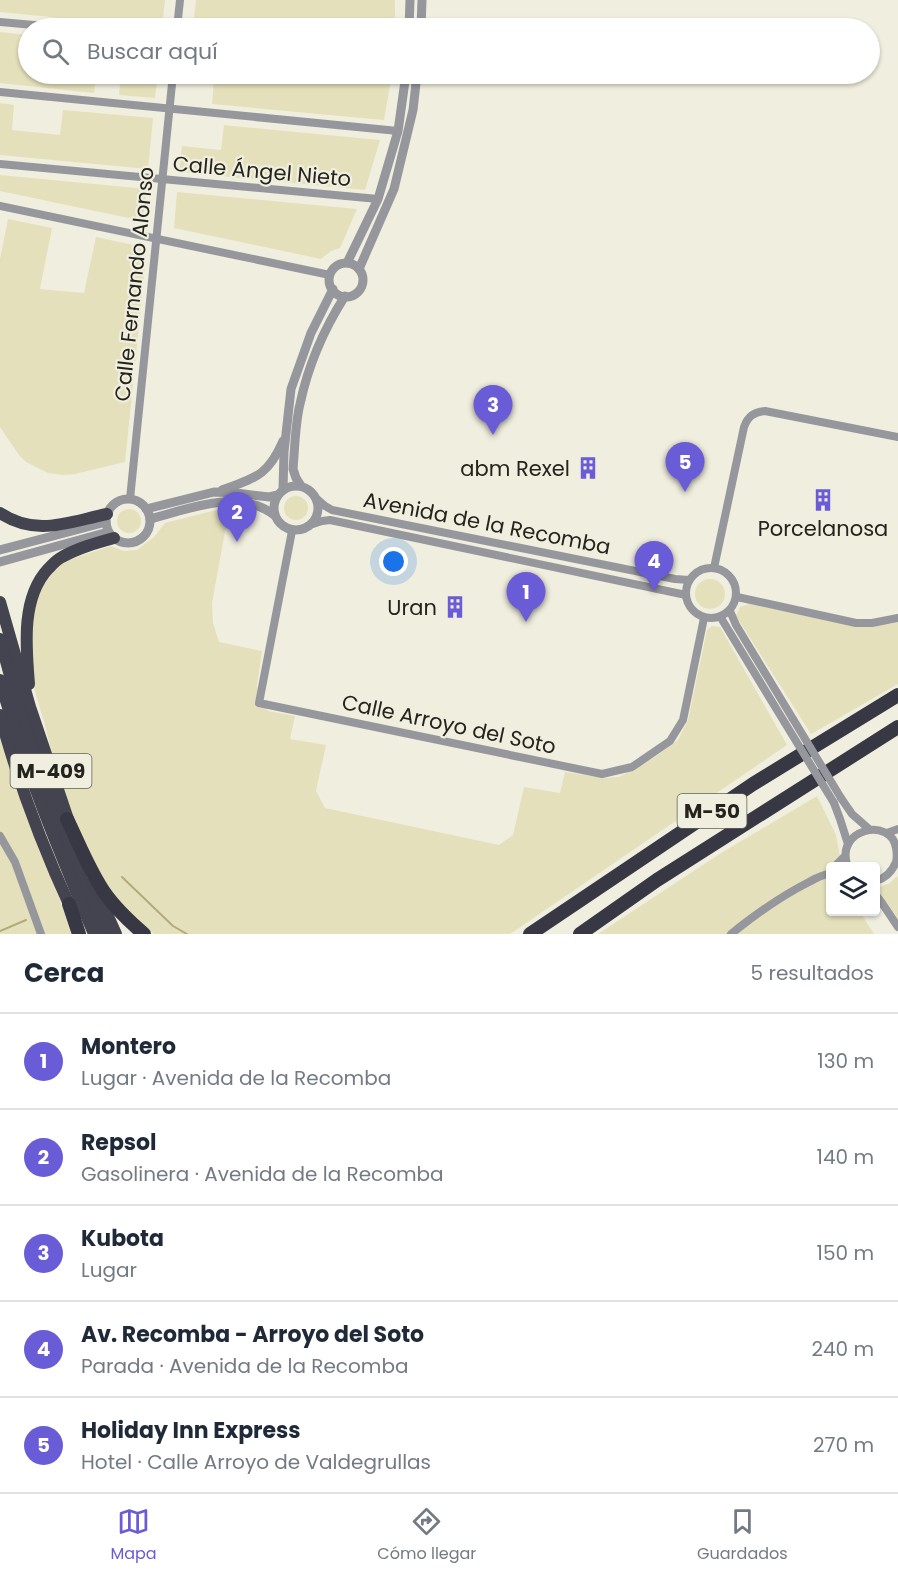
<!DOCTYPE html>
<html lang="es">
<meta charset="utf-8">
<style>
:root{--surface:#fff;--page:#f6f6f7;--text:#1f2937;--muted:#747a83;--line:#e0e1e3;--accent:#6a5cd6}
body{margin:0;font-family:Poppins,sans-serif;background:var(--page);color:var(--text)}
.controls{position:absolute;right:18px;bottom:18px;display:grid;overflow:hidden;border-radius:6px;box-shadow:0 2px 4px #0004}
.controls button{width:54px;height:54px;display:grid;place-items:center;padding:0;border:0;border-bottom:2px solid var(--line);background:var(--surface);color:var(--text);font:30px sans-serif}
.you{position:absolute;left:394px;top:562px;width:21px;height:21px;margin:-15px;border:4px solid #fff;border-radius:50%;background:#1a73e8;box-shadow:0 0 0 9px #1a73e833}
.badge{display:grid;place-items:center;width:39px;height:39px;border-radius:50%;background:var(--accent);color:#fff;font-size:20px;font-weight:700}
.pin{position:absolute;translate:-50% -50px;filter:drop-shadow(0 2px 3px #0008)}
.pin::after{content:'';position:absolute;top:32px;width:21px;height:18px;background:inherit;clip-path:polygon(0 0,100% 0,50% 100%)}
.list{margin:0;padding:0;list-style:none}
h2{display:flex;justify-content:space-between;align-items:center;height:78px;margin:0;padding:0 24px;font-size:26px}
h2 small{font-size:20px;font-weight:400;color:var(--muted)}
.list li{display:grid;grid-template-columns:39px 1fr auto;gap:18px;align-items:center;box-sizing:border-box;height:96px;padding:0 24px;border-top:2px solid var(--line)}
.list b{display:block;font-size:22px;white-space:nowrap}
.list p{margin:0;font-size:20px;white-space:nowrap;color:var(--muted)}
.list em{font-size:20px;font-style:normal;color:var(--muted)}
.icon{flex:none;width:33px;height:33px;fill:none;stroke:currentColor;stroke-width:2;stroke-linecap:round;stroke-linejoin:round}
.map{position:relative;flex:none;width:898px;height:934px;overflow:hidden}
.search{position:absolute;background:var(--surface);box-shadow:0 2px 4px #0004;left:18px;right:18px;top:18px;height:66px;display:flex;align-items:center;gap:15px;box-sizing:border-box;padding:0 21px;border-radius:33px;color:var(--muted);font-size:22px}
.sheet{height:558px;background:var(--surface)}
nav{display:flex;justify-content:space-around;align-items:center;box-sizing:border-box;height:84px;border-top:2px solid var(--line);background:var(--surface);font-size:16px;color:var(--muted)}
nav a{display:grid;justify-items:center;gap:3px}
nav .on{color:var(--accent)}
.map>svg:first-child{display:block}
.green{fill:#e4e0bb}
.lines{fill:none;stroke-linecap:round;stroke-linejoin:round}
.stream{stroke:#b1ab7b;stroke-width:2}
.minor{stroke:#96969d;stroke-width:8}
.tertiary{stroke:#96969d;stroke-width:9}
.trunk{stroke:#444450;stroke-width:12}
.motorway{stroke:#383845;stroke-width:14}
.minor-bridge{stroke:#96969d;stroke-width:8}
.labels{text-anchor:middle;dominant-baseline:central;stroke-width:4.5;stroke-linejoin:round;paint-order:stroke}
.shield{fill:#f0eede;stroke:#616057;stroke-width:1.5}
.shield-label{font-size:20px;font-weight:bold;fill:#24231d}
.street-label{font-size:21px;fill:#24231d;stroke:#f0eede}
.poi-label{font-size:21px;fill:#24231d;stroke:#f0eede;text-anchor:end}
</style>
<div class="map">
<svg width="898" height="934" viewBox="0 0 898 934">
<rect width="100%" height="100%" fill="#f0eede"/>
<g class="green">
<path d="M0 0H165L162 28 0 12Z"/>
<path d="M196 0H395V28H193Z"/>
<path d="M0 32 28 35V74H96L94 93 0 83Z"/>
<path d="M121 74H158L155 98 119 95Z"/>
<path d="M189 74H392L384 120 212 104 214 79 188 76Z"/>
<path d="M0 103 14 105 12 130 60 135 63 110 153 118 148 169 0 155Z"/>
<path d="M224 125 243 127 380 140 365 190 179 172 182 146 221 150Z"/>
<path d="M0 175 147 189 143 221 0 191Z"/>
<path d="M177 192 357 209 340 248 331 251 321 259 174 228Z"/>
<path d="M8 219 52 228 40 289 84 293 96 237 138 246 143 249 146 256 135 365H130V374L134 375 125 462 75 474 63 475 48 473 26 462 19 455 0 427V259Z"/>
<circle cx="296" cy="508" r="12"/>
<path d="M224 508 227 521 212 603 213 623 219 642 262 651 257 686 259 703 268 711 295 716 290 739 326 745 316 791 325 808 499 845 513 835 524 787 560 793 565 772 604 778 619 777 655 757 678 740 688 720 707 630 712 626 720 627 787 745 510 934H154L115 899 95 864 76 825 56 770 45 725 34 688 31 663 32 630 37 593 62 562 111 546 124 551 137 550 154 537 165 523Z"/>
<circle cx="129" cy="521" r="12"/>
<circle cx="710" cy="594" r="15"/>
<path d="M749 604 854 625 891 624 898 622V684L811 734 736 616 740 607Z"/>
<path d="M0 736 72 934H0Z"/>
<path d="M817 796 836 835 842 866 830 867V912H860L874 934H598L721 853Z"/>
<path d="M897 876 898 878V919L877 888 890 883Z"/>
</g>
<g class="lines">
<g class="stream">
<path d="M122 877 173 926 187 934"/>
<path d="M0 931 26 920"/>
</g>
<g class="minor">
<path d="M0 22 68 28"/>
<path d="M177 28 180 0"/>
<path d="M0 92 398 131"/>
<path d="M0 164 378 199"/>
<path d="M0 206 330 275"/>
<path d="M130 499 173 74"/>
<path d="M317 499 325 506 332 510 675 579 689 580"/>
<path d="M313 524 322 521 330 520 686 595"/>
<path d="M292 531 259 703 602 774 632 767 670 741 683 720 704 618"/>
<circle cx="711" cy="593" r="25"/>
<path d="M714 568 744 427C748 416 754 412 765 411L898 437"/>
<path d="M737 597 856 623H872L898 618"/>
<path d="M730 611 736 625 793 719"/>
<path d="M721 618 785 723"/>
<path d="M841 798 852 814 869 829"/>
<path d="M834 803 840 819 848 844"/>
<path d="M887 833 898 829"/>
<path d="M0 836 15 862 41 934"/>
<path d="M834 867 845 856"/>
<path d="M848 867C833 829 891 816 896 848 897 853 897 858 896 862 892 872 886 878 876 881"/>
<path d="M876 895 882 903 898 927"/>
<path d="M731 934C756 914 781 896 809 882 816 878 823 874 830 874"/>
</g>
<g class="tertiary">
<path d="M409 28 410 0"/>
<path d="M421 28 422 0"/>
<path d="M347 263 378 199 398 131 406 74"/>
<circle cx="346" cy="280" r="17"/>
<path d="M359 269 394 189 413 110 417 74"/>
<circle cx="296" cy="508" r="22"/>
<path d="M301 486 296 478 293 469C295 447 295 424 300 404 308 366 324 329 345 296"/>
<path d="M222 490C255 478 268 476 283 441"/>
<path d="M283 490 284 452 291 389 311 333 333 289"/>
<circle cx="128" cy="521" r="22"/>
<path d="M146 509 214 492 236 493 269 497 278 495"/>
<path d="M150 519C188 509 240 488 274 515"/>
<path d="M0 550 106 522"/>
<path d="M0 562 108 532"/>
</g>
<g class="trunk">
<path d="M0 513C36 537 68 522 107 514"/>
<path d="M0 602 30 707 71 828"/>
<path d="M0 639 19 709 60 827 105 934"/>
<path d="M0 680C24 767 59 851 94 934"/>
<path d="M29 684C26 647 21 598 48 569 52 565 56 560 62 557 78 548 96 543 114 538"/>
<path d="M0 715C18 782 43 848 72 911"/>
<path d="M93 883 116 934"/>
</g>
<g class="motorway">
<path d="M67 819C79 844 89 870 104 892 115 908 130 922 144 934"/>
<path d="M69 904 79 934"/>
<path d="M530 934 753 784 898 695"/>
<path d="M580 934 657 880 898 727"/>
</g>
<g class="minor-bridge">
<path d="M793 719 841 798"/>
<path d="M785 723 834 803"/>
</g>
</g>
<defs>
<g id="building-bare" transform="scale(1.8)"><path d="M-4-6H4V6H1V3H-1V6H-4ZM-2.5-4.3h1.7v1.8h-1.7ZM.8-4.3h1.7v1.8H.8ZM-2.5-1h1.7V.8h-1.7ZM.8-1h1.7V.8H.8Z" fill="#6a5cd6" stroke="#f0eede" stroke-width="2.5" paint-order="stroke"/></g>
</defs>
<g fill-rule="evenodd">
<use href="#building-bare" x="588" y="468"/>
<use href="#building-bare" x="823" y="500"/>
<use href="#building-bare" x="455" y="607"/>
</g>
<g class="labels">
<g class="shield">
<rect x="10.5" y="754" width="81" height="34" rx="4.5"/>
<rect x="677.5" y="794" width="69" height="34" rx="4.5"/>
</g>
<g class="shield-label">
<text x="51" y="771">M-409</text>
<text x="712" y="811">M-50</text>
</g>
<g class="street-label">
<text transform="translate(262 171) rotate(5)">Calle Ángel Nieto</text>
<text transform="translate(134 284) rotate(-84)">Calle Fernando Alonso</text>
<text transform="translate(487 523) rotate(11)">Avenida de la Recomba</text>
<text transform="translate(449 724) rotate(12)">Calle Arroyo del Soto</text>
</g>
<g class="poi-label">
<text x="570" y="468">abm Rexel</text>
<text x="823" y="528" text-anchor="middle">Porcelanosa</text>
<text x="437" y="607">Uran</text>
</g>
</g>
</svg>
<div class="controls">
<button><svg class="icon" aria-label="layers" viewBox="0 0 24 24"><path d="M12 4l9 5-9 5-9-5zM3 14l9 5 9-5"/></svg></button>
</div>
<div class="you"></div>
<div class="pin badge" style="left:526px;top:622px">1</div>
<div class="pin badge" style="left:237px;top:542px">2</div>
<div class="pin badge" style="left:493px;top:435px">3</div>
<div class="pin badge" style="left:654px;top:591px">4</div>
<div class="pin badge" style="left:685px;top:492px">5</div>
<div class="search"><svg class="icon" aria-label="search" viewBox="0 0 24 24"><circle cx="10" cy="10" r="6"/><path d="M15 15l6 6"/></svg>Buscar aquí</div>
</div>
<section class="sheet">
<h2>Cerca<small>5 resultados</small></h2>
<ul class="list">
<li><span class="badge">1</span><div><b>Montero</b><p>Lugar · Avenida de la Recomba</p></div><em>130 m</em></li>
<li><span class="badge">2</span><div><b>Repsol</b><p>Gasolinera · Avenida de la Recomba</p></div><em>140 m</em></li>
<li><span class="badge">3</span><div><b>Kubota</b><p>Lugar</p></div><em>150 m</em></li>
<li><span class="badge">4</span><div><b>Av. Recomba - Arroyo del Soto</b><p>Parada · Avenida de la Recomba</p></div><em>240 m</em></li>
<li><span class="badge">5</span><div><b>Holiday Inn Express</b><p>Hotel · Calle Arroyo de Valdegrullas</p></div><em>270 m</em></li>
</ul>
</section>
<nav>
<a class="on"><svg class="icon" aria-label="map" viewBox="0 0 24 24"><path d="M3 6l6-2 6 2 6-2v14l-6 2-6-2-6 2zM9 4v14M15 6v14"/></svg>Mapa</a>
<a><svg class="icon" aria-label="directions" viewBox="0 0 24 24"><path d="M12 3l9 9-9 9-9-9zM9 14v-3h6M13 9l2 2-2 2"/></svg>Cómo llegar</a>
<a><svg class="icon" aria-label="saved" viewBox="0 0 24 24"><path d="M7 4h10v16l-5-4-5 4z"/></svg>Guardados</a>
</nav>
